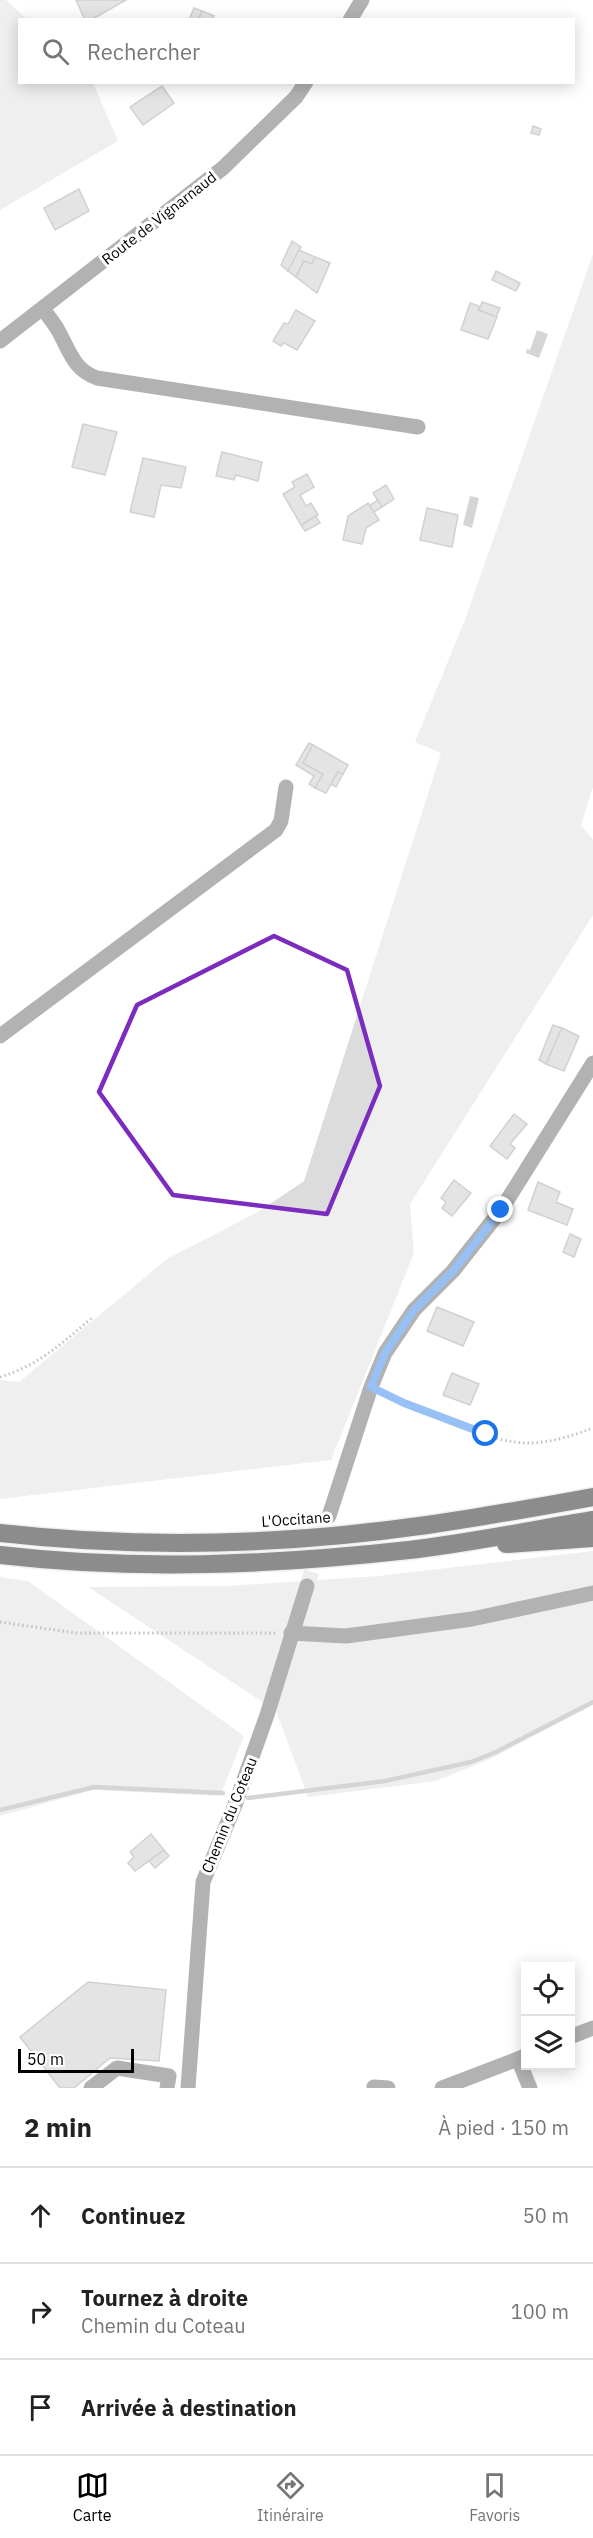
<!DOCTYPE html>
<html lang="fr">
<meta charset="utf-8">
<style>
:root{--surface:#fff;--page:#f6f6f6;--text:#222;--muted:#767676;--line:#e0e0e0;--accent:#000}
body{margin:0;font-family:"IBM Plex Sans",sans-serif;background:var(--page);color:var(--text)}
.controls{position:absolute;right:18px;bottom:18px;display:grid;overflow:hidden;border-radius:0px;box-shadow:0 3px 15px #0003}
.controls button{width:54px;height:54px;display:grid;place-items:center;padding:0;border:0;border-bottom:2px solid var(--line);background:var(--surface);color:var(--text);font:30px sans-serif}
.scale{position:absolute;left:18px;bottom:15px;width:116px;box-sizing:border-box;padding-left:6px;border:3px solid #000;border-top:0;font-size:16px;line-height:21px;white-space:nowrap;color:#000;-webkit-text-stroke:4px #fff;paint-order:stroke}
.stop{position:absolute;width:18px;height:18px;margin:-14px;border:4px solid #1a73e8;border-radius:50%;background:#fff}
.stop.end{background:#1a73e8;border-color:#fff;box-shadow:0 2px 6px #0008}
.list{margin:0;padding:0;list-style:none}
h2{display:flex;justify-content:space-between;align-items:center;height:78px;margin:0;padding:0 24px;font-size:26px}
h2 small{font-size:20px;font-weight:400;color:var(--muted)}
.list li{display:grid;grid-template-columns:39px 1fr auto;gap:18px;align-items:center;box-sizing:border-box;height:96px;padding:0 24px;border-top:2px solid var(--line)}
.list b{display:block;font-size:22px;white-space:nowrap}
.list p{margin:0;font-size:20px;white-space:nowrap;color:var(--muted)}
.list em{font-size:20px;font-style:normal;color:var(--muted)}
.icon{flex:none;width:33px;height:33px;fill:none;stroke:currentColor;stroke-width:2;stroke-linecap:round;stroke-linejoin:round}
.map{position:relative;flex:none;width:593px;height:2088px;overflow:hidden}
.search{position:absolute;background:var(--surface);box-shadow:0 3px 15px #0003;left:18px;right:18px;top:18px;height:66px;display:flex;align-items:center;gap:15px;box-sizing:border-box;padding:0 21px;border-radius:0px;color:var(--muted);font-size:22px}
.sheet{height:366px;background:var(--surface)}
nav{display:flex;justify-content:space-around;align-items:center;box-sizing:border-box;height:84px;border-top:2px solid var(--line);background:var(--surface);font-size:16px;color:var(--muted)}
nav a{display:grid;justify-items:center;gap:3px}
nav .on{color:var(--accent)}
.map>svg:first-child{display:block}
.green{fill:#dcdcdc}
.water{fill:#a3a3a3}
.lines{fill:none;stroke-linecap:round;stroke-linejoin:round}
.stream{stroke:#a3a3a3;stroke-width:4.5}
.building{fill:#c4c4c4;stroke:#999;stroke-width:1.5}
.minor-tunnel{stroke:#d9d9d9;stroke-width:15;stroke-dasharray:15 8;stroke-linecap:butt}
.highway-casing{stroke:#dbdbdb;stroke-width:21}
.path{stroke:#777;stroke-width:3;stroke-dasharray:1.5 3;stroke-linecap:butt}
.minor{stroke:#555;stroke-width:15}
.highway{stroke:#000;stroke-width:18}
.route{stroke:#1a73e8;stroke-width:8}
.marked{fill:none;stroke:#7b2cbf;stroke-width:4.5;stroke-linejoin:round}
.labels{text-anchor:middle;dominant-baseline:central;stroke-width:6;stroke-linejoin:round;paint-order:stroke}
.street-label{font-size:15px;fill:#000;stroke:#fff}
</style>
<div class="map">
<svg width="593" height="2088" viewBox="0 0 593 2088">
<rect width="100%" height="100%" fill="#fff"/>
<g class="green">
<path d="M0 0H6L27 19 20 20V82L93 83 118 141 0 210Z"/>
<path d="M593 254V787L581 825 593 840V915L410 1204 414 1253 331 1460 0 1499V1380L19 1382 167 1259 258 1212 304 1181 441 753 415 742 466 617Z"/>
<path d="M593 1551V1705L490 1759 436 1781 308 1797 276 1711 88 1587 227 1586 378 1576Z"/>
<path d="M0 1577 28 1581 244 1736 220 1796 93 1790 0 1816Z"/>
</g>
<g class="water">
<path d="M537 330 548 334 539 358 526 353 527 349 530 350Z"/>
<path d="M470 496 479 498 472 528 463 525Z"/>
</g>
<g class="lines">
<g class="stream">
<path d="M248 1798 385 1781 471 1762 496 1752 593 1702"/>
<path d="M0 1810 94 1787 223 1793"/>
</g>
</g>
<g class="building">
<path d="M76 0H126L91 20H85Z"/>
<path d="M194 8 202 11 199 18 204 20H189Z"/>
<path d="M202 11 214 16 212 20 199 18Z"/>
<path d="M162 86 174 103 143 125 130 107Z"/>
<path d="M533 126 541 129 539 135 531 133Z"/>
<path d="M79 189 89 211 55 230 44 208Z"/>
<path d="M292 241 301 247 288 271 281 265Z"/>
<path d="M299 250 315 257 312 264 304 261 296 277 288 271Z"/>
<path d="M315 257 330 263 317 293 296 277 304 261 312 264Z"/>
<path d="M496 271 520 283 516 291 492 280Z"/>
<path d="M482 302 500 308 496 317 479 310Z"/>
<path d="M470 303 479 306 478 310 497 317 488 339 461 330Z"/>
<path d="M296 310 315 321 297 350 284 343 281 346 273 341 284 323 288 324Z"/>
<path d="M83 424 117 432 105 475 72 467Z"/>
<path d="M222 452 262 462 258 481 236 475 234 480 216 476Z"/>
<path d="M143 458 186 467 181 488 161 485 154 517 130 512Z"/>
<path d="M307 474 314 487 300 495 306 506 311 503 318 515 301 525 283 494 295 487 292 482Z"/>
<path d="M386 485 394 499 382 507 373 493Z"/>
<path d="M378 500 382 507 374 512 369 506Z"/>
<path d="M368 503 379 520 366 528 362 544 343 540 348 516Z"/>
<path d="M427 508 458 515 452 547 420 540Z"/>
<path d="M316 516 320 523 305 531 301 525Z"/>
<path d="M309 743 313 745 303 763 323 774 315 788 309 784 314 776 296 765Z"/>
<path d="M313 745 348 765 343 774 338 772 326 793 315 788 323 774 303 763Z"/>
<path d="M338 772 343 774 336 787 331 784Z"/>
<path d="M553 1025 562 1028 546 1064 539 1060Z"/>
<path d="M562 1028 579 1036 564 1071 546 1064Z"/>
<path d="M514 1114 527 1124 510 1144 515 1148 507 1159 490 1146Z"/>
<path d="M454 1180 471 1193 452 1216 442 1208 446 1202 441 1198Z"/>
<path d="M538 1182 560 1192 556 1202 573 1209 567 1225 528 1210Z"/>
<path d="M570 1234 581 1239 574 1257 563 1252Z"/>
<path d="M437 1307 474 1322 463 1346 427 1331Z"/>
<path d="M452 1373 479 1384 470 1405 443 1395Z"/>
<path d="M151 1834 164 1850 135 1871 128 1863 134 1857 130 1852Z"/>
<path d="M164 1850 169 1856 155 1868 149 1861Z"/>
<path d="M88 1982 166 1990 159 2061 110 2058 74 2088H60L20 2037Z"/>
</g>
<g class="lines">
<path class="minor-tunnel" d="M307 1586 329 1516"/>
<g class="highway-casing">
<g id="highway">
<path d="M0 1533C141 1549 286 1545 427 1525 482 1517 538 1507 593 1497"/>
<path d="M506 1544 593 1538"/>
<path d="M0 1555C136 1571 273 1565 409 1550 470 1543 532 1530 593 1520"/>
</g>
</g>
<g class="path">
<path d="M0 1377C38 1366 62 1343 92 1318"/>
<path d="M384 1393C424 1412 471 1436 515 1442 542 1446 569 1437 593 1428"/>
<path d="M0 1622 76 1633H278"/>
</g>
<g class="minor">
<path d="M350 20 362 0"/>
<path d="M43 309C48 316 55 324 59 332 70 352 74 370 97 378L418 427"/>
<path d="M0 341 223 168 296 97 306 82"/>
<path d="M0 1036 276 830 281 821 286 787"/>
<path d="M329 1516 371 1387 385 1353 414 1310 453 1271 501 1210 593 1063"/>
<path d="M291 1633 346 1636 472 1619 593 1593"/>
<path d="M570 2037 593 2028"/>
<path d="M525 2056 518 2059 530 2088"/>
<path d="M374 2087 388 2088"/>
<path d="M91 2088 117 2068 169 2076 167 2088"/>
<path d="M188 2088 203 1882 235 1805 267 1715 307 1586"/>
<path d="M442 2088 518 2059"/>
</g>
<use href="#highway" class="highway"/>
</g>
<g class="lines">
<path class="route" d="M486 1434 404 1403 371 1387 385 1353 414 1310 453 1271 501 1210"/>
</g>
<path d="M0 0H593V2088H0ZM274 936 347 970 380 1086 327 1214 173 1195 99 1092 137 1005Z" fill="#fff" fill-opacity=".55" fill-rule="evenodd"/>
<path class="marked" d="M274 936 347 970 380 1086 327 1214 173 1195 99 1092 137 1005Z"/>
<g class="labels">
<g class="street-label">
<text transform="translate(159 218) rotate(-38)">Route de Vignarnaud</text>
<text transform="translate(296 1519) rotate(-4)">L'Occitane</text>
<text transform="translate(229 1815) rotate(-68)">Chemin du Coteau</text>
</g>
</g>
</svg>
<div class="controls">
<button><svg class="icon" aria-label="locate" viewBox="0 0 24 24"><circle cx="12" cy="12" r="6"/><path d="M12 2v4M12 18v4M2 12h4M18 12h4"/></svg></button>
<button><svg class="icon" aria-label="layers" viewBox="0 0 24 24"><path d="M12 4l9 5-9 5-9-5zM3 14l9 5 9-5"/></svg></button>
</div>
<div class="scale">50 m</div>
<div class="stop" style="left:486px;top:1434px"></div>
<div class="stop end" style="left:501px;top:1210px"></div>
<div class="search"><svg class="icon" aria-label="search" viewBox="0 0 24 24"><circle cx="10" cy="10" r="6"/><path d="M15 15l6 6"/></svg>Rechercher</div>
</div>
<section class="sheet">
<h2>2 min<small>À pied · 150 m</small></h2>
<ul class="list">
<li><svg class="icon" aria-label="ahead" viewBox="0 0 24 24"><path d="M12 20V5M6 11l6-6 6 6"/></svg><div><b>Continuez</b></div><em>50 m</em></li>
<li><svg class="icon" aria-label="right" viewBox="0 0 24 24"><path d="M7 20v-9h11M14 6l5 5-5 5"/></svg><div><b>Tournez à droite</b><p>Chemin du Coteau</p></div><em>100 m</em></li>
<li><svg class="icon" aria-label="arrive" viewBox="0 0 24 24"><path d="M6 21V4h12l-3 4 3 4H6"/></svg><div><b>Arrivée à destination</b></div></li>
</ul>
</section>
<nav>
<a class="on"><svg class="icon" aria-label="map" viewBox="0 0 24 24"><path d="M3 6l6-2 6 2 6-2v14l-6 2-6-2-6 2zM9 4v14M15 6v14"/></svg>Carte</a>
<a><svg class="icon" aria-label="directions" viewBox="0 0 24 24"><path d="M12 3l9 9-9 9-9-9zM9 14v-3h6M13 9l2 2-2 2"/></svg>Itinéraire</a>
<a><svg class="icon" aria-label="saved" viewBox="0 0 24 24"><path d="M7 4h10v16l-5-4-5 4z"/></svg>Favoris</a>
</nav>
